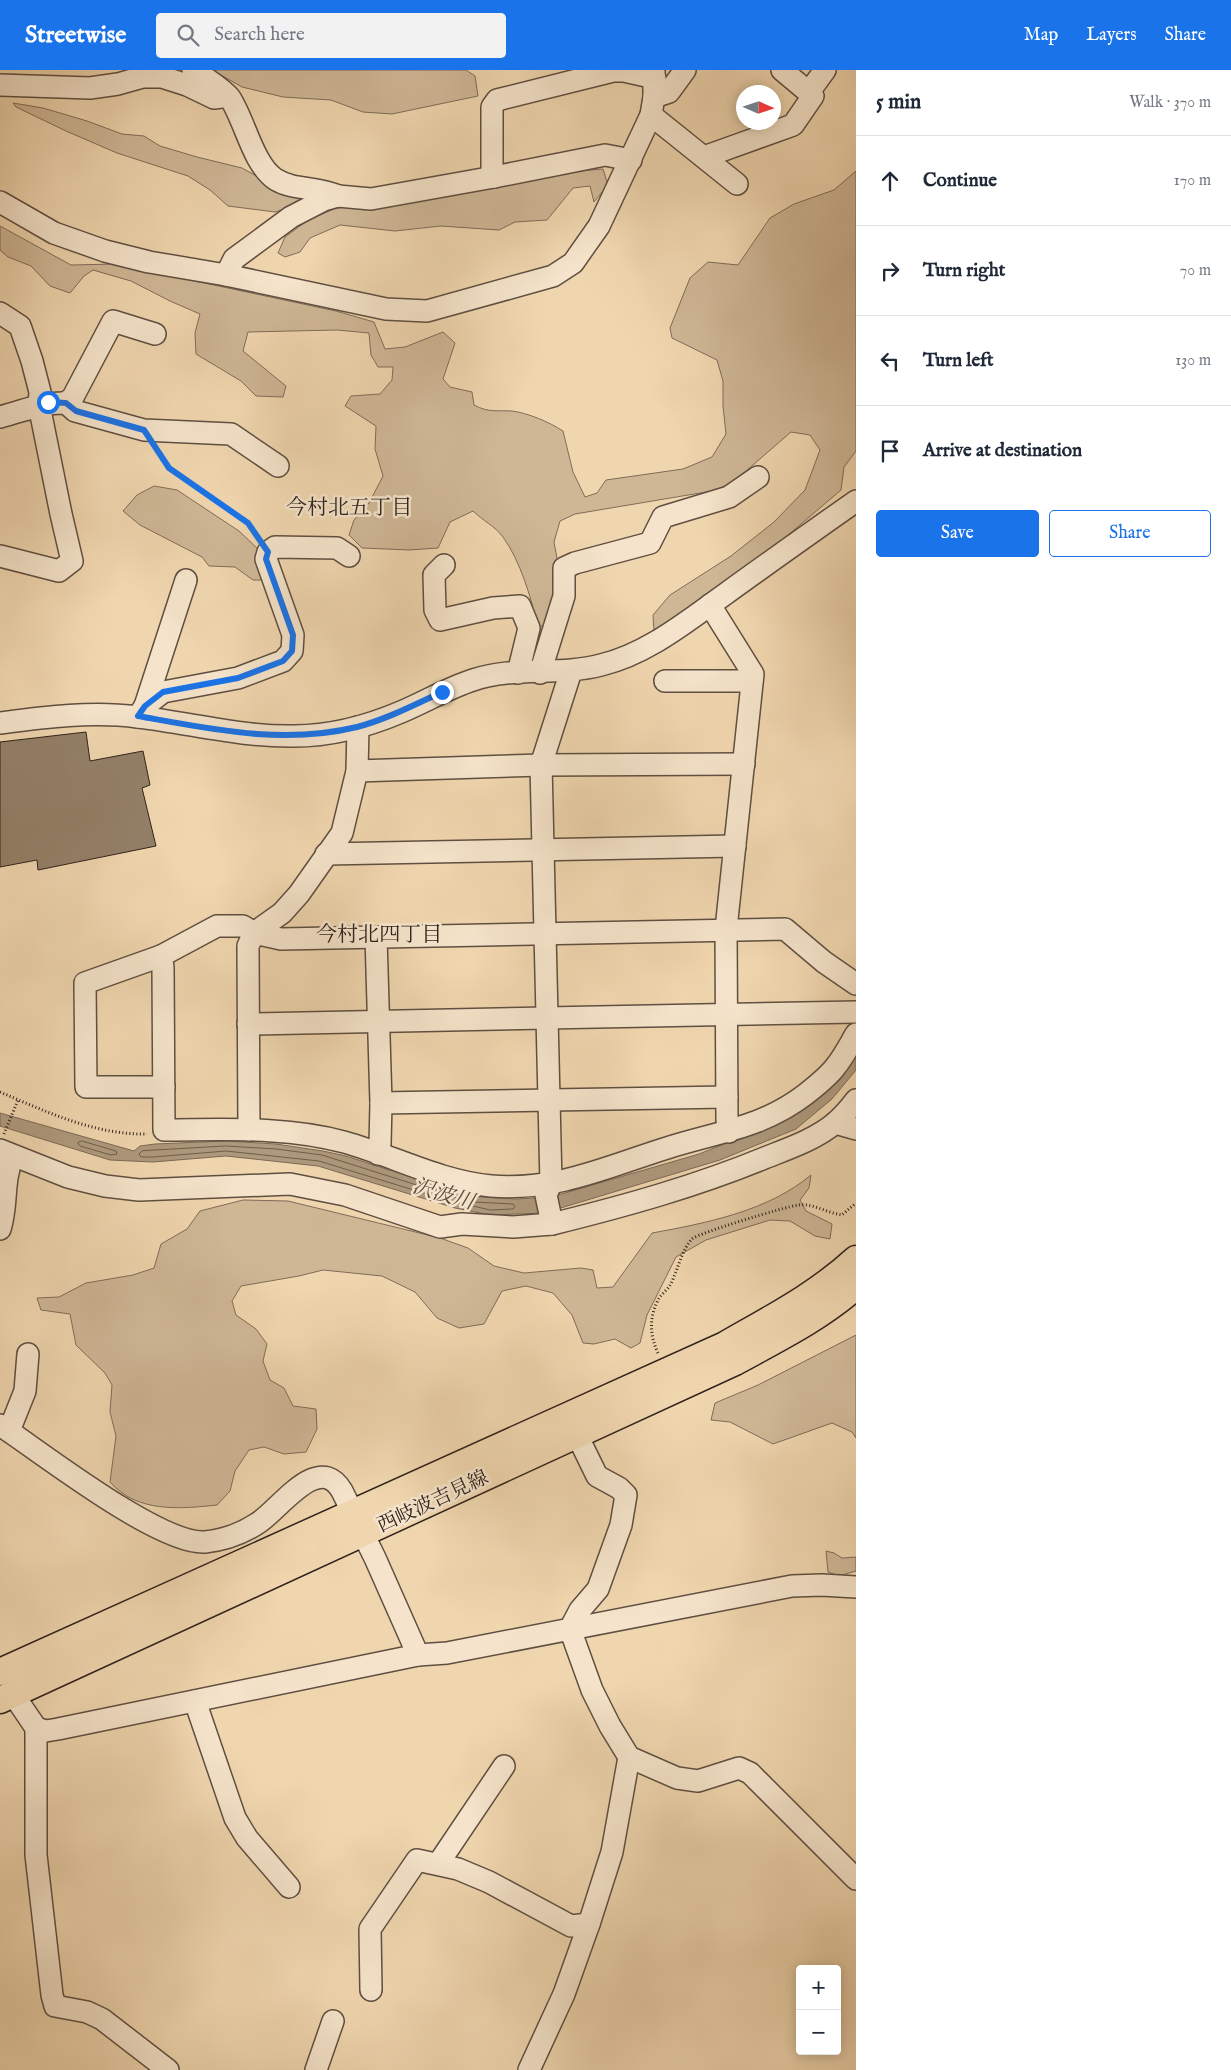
<!DOCTYPE html>
<meta charset="utf-8">
<style>
:root{--surface:#fff;--page:#f2f2f3;--text:#1f2937;--muted:#747a83;--line:#e0e1e3;--accent:#1a73e8}
body{margin:0;font-family:"IM FELL English","Noto Serif JP",serif;background:var(--page);color:var(--text)}
.controls{position:absolute;right:15px;bottom:15px;display:grid;overflow:hidden;border-radius:5px;box-shadow:0 2px 12px #0003}
.controls button{width:45px;height:45px;display:grid;place-items:center;padding:0;border:0;border-bottom:1px solid var(--line);background:var(--surface);color:var(--text);font:25px sans-serif}
.compass{position:absolute;left:736px;top:15px;width:45px;height:45px;border-radius:50%;background:var(--surface);box-shadow:0 2px 12px #0003;rotate:93deg}
.stop{position:absolute;width:15px;height:15px;margin:-11px;border:4px solid #1a73e8;border-radius:50%;background:#fff}
.stop.end{background:#1a73e8;border-color:#fff;box-shadow:0 1px 5px #0008}
.list{margin:0;padding:0;list-style:none}
h2{display:flex;justify-content:space-between;align-items:center;height:65px;margin:0;padding:0 20px;font-size:21px}
h2 small{font-size:16px;font-weight:400;color:var(--muted)}
.list li{display:grid;grid-template-columns:32px 1fr auto;gap:15px;align-items:center;box-sizing:border-box;height:90px;padding:0 20px;border-top:1px solid var(--line)}
.list b{display:block;font-size:19px;white-space:nowrap}
.list em{font-size:16px;font-style:normal;color:var(--muted)}
.actions{display:flex;gap:10px;padding:15px 20px}
.actions a{flex:1;padding:11px 0;border:1px solid var(--accent);border-radius:5px;text-align:center;font-size:18px;color:var(--accent)}
.actions .main{background:var(--accent);color:#fff}
.icon{flex:none;width:28px;height:28px;fill:none;stroke:currentColor;stroke-width:2;stroke-linecap:round;stroke-linejoin:round}
.map{position:relative;flex:none;width:856px;height:2000px;overflow:hidden}
header{display:flex;align-items:center;gap:30px;box-sizing:border-box;height:70px;padding:0 25px;background:var(--accent);color:#fff}
header strong{font-size:24px}
nav{display:flex;gap:28px;margin-inline-start:auto;font-size:18px}
.search{width:350px;height:45px;background:var(--page);display:flex;align-items:center;gap:12px;box-sizing:border-box;padding:0 18px;border-radius:5px;color:var(--muted);font-size:19px}
main{display:flex}
aside{flex:1;background:var(--surface)}
.map>svg:first-child{display:block}
.green{fill:#cfb796;stroke:#7f6c59}
.water{fill:#ae997d;stroke:#7b6956}
.lines{fill:none;stroke-linecap:round;stroke-linejoin:round}
.shore{stroke:#6e5e4c;stroke-width:1}
.building{fill:#938068;stroke:#2f221c}
.minor-casing{stroke:#5f4f41;stroke-width:24}
.major-casing{stroke:#2f221c;stroke-width:29}
.path{stroke:#2f221c;stroke-width:3;stroke-dasharray:1 2.5;stroke-linecap:butt}
.minor{stroke:#f5e4cb;stroke-width:21}
.major{stroke:#f0d6af;stroke-width:26}
.route{stroke:#1a73e8;stroke-width:6}
.labels{text-anchor:middle;dominant-baseline:central;stroke-width:5;stroke-linejoin:round;paint-order:stroke}
.street-label{font-size:20px;fill:#2f221c;stroke:#f5e4cb}
.neighbourhood-label{font-size:21px;fill:#2f221c;stroke:#f5e4cb}
.water-label{font-size:21px;font-style:italic;fill:#5b4c3e;stroke:#f5e4cb}
</style>
<header>
<strong>Streetwise</strong>
<div class="search"><svg class="icon" aria-label="search" viewBox="0 0 24 24"><circle cx="10" cy="10" r="6"/><path d="M15 15l6 6"/></svg>Search here</div>
<nav><a>Map</a><a>Layers</a><a>Share</a></nav>
</header>
<main>
<div class="map">
<svg width="856" height="2000" viewBox="0 0 856 2000">
<rect width="100%" height="100%" fill="#f0d6af"/>
<filter id="stains"><feTurbulence type="fractalNoise" baseFrequency=".004" numOctaves="4"/><feColorMatrix values="0 0 0 0 .2 0 0 0 0 .09 0 0 0 0 .02 0 0 0 .5 -.17"/></filter>
<radialGradient id="worn" r=".72"><stop offset=".6" stop-color="#630" stop-opacity="0"/><stop offset="1" stop-color="#630" stop-opacity=".3"/></radialGradient>
<g class="green">
<path d="M212 0H466L475 6 478 26 392 44 363 42 331 30 283 27 242 17Z"/>
<path d="M13 33 43 38 87 51 122 64 144 66 160 76 197 87 242 98 280 119 304 123V133L275 142 228 136 210 120 188 106 117 83 66 61 16 37Z"/>
<path d="M603 99 608 115 594 132 590 116 573 118 547 150 515 152 499 160 441 156 395 161 340 155 310 168 300 182 285 187 278 183 285 167 308 150 334 139 521 106Z"/>
<path d="M856 101V381L844 397 841 420 767 483 696 538 654 561 653 545 670 525 731 486 774 452 805 420 820 380 810 365 791 362 731 414 712 421 575 444 560 451 554 472 559 499 557 515 546 554 538 558C532 530 520 490 503 467 496 457 482 450 473 441L450 452 438 478 409 480 362 478 349 465 354 450 369 433 383 406 375 379 376 356 345 336 351 326 380 324 392 310 393 297H378L371 285 369 263 337 260 248 262 243 281 286 316 283 327 256 326 241 311 196 284 195 263 200 244 170 231 131 211 93 200 84 206 70 223 50 216 31 196 8 187 0 180V156L71 195 115 194 336 241 374 252 385 279 405 277 443 262 455 273 443 309 450 317 472 322 474 335C489 343 496 340 512 341 528 343 549 352 563 361L573 402 585 427 597 423 606 410 683 399 712 387 726 364 723 336V311L717 290 672 268 670 258 690 208 708 192 738 195 770 148 794 134 834 120Z"/>
<path d="M154 416 177 420 239 461 259 480 267 510H253L235 497 209 496 202 487 140 455 123 441 137 425Z"/>
<path d="M811 1105 809 1118 800 1130 806 1141 832 1154 830 1169 815 1166 790 1151 770 1150 706 1170 676 1187 647 1245 640 1273 631 1278 615 1269 594 1274 583 1273 572 1245 553 1223 526 1216 502 1221 484 1254 459 1258 437 1248 415 1222 382 1206 323 1200 299 1206 241 1216 232 1231 236 1245 256 1259 267 1274 263 1291 270 1310 284 1318 293 1336 316 1339 317 1359 306 1382 284 1384 264 1377 249 1380 235 1401 230 1421 217 1435C180 1439 137 1443 110 1412L116 1366 110 1342 112 1315 105 1303 76 1275 70 1244 41 1240 37 1228 59 1227 86 1213 133 1205 154 1198 161 1174 187 1159 200 1141 243 1130 288 1131 440 1168 468 1178 494 1196 524 1203 581 1198 593 1200 597 1218 613 1217 652 1163C707 1153 768 1141 811 1105Z"/>
<path d="M856 1265V1368L852 1362 832 1353 773 1374 730 1352 711 1350 715 1333 758 1315Z"/>
<path d="M826 1481 834 1483 842 1488 856 1487V1501L839 1506 828 1502Z"/>
</g>
<path class="water" d="M856 981V1000L832 1029 796 1059 720 1090 544 1143 490 1145 455 1138 318 1096 226 1086 153 1092 110 1090 0 1056V1043L134 1081 140 1076 155 1074 226 1071 276 1074 323 1081 346 1086 470 1126 516 1129 551 1127 699 1084 791 1047 819 1026Z"/>
<g class="lines">
<g class="shore">
<path d="M82 1071 116 1081 117 1084 111 1085 80 1076 78 1073Z"/>
<path d="M226 1076 276 1079 322 1085 464 1130 466 1133 463 1134 456 1133 319 1091 226 1081 153 1087H141L139 1084 142 1081Z"/>
<path d="M474 1132 513 1134 515 1137 513 1139 490 1140 473 1136 472 1134Z"/>
</g>
</g>
<path class="building" d="M86 662 90 691 143 681 150 715 142 718 156 776 38 800 37 790 0 797V672Z"/>
<g class="lines">
<g class="minor-casing">
<g id="minor">
<path d="M193 0C205 8 221 17 230 28 245 51 253 94 275 109 294 121 318 116 338 126"/>
<path d="M0 15 90 18 118 14 143 7H162L187 15 214 28 228 26"/>
<path d="M809 22 825 0"/>
<path d="M654 27 669 22 685 0"/>
<path d="M651 45 737 114"/>
<path d="M704 87 793 55 813 26 782 0"/>
<path d="M494 107 492 101V37L497 30 613 1H624L655 8"/>
<path d="M0 132 54 163 105 181 149 192 226 205 386 239 427 241 553 206 573 193 599 156 651 45 654 27V0"/>
<path d="M226 205 234 189 291 147 324 130 338 126 371 129 494 107 605 85 631 90"/>
<path d="M0 243 20 256 32 291 40 322 39 335 61 444 72 491 59 501 0 486"/>
<path d="M66 333 73 327 113 251 155 264"/>
<path d="M0 347C24 341 42 332 66 333L75 341 144 360 231 364 278 396"/>
<path d="M444 495 434 505 435 540 440 550 493 538 520 536 529 558 518 603"/>
<path d="M710 535 753 604 726 859 727 1050 729 1062"/>
<path d="M540 603 564 526V498L575 493 650 473 663 447 729 427 758 407"/>
<path d="M665 611H752"/>
<path d="M145 636 186 510"/>
<path d="M138 647 145 636 163 622 238 608 283 591 292 581 293 565 266 489 268 482 275 477 337 478 349 486"/>
<path d="M0 653C46 647 92 641 138 647 190 653 241 667 294 666 330 666 368 656 401 642 425 632 448 618 473 610 514 596 559 606 601 595 647 584 686 552 724 525 768 493 812 462 856 431"/>
<path d="M358 657 357 701 342 763 299 824 282 843 254 863 243 856H217L161 886 163 897 164 1060C223 1060 286 1056 344 1072 394 1086 439 1111 491 1116 557 1121 606 1097 667 1078 717 1062 762 1058 806 1024 816 1016 829 1006 836 996 844 986 850 974 856 964"/>
<path d="M357 701 541 695 744 694"/>
<path d="M326 784 735 776"/>
<path d="M376 867 381 1033 380 1074 378 1084"/>
<path d="M161 886 85 913 86 1017H164"/>
<path d="M248 954 856 942"/>
<path d="M381 1033 727 1027"/>
<path d="M835 1053 856 1059"/>
<path d="M249 1060 248 876 254 863 281 869 785 859 824 892 856 914"/>
<path d="M0 1080 68 1107 105 1116 139 1120 290 1114 345 1125 440 1157 462 1154 513 1157 552 1154 546 1125 551 1114 541 695 571 601"/>
<path d="M552 1154C625 1136 697 1116 767 1087 790 1078 816 1069 835 1053 843 1046 850 1038 856 1030"/>
<path d="M0 1159C8 1134 2 1113 13 1086"/>
<path d="M0 1355C42 1383 160 1475 205 1472 224 1470 243 1463 258 1453 280 1439 319 1381 342 1421L375 1488 418 1585"/>
<path d="M9 1361 25 1321 28 1284"/>
<path d="M577 1365 597 1406 619 1418 626 1425 621 1455 598 1519 580 1540 570 1559 592 1620 610 1656 629 1687 677 1708 698 1711 739 1698 750 1703 856 1809"/>
<path d="M13 1624 36 1658V1785L52 1925 55 1936 87 1942 102 1949 168 2000"/>
<path d="M195 1631 235 1748 247 1768 289 1817"/>
<path d="M36 1658 46 1661 58 1659 418 1585 447 1583 792 1516 822 1515 856 1517"/>
<path d="M438 1794 504 1696"/>
<path d="M371 1920 370 1859 417 1790 458 1799 489 1812 571 1856 589 1854"/>
<path d="M316 2000 333 1951"/>
<path d="M529 2000 564 1924 589 1854 612 1782 629 1687"/>
</g>
</g>
<g class="major-casing">
<g id="major">
<path d="M0 1602 725 1275C770 1249 817 1225 856 1189"/>
<path d="M0 1630 735 1292C777 1269 820 1248 856 1216"/>
</g>
</g>
<g class="path">
<path d="M156 377 169 398 248 453 258 468"/>
<path d="M0 1022C47 1042 95 1065 147 1064"/>
<path d="M4 1064 18 1030"/>
<path d="M658 1283C650 1266 649 1249 657 1232 659 1226 665 1222 669 1217 678 1202 680 1182 692 1169 698 1163 785 1137 798 1135 813 1133 827 1143 842 1145L856 1133"/>
</g>
<use href="#minor" class="minor"/>
<use href="#major" class="major"/>
</g>
<g class="lines">
<path class="route" d="M48 332 66 333 76 341 144 360 169 398 248 453 268 482 266 489 293 565 292 581 283 591 238 608 163 622 145 636 138 646C211 659 283 675 357 657 387 649 414 635 442 622"/>
</g>
<g class="labels">
<g class="street-label">
<text transform="translate(433 1432) rotate(-25)">西岐波吉見線</text>
</g>
<g class="neighbourhood-label">
<text x="349" y="438">今村北五丁目</text>
<text x="379" y="865">今村北四丁目</text>
</g>
<g class="water-label">
<text transform="translate(443 1125) rotate(16)">沢波川</text>
</g>
</g>
<rect width="100%" height="100%" filter="url(#stains)"/>
<rect width="100%" height="100%" fill="url(#worn)"/>
</svg>
<div class="controls">
<button>+</button>
<button>−</button>
</div>
<svg class="compass" viewBox="-18 -18 36 36"><path d="M0-13l5 13h-10z" fill="#e53935"/><path d="M0 13l5-13h-10z" fill="#747a83"/></svg>
<div class="stop" style="left:48px;top:332px"></div>
<div class="stop end" style="left:442px;top:622px"></div>
</div>
<aside>
<h2>5 min<small>Walk · 370 m</small></h2>
<ul class="list">
<li><svg class="icon" aria-label="ahead" viewBox="0 0 24 24"><path d="M12 20V5M6 11l6-6 6 6"/></svg><div><b>Continue</b></div><em>170 m</em></li>
<li><svg class="icon" aria-label="right" viewBox="0 0 24 24"><path d="M7 20v-9h11M14 6l5 5-5 5"/></svg><div><b>Turn right</b></div><em>70 m</em></li>
<li><svg class="icon" aria-label="left" viewBox="0 0 24 24"><path d="M17 20v-9H6M10 6l-5 5 5 5"/></svg><div><b>Turn left</b></div><em>130 m</em></li>
<li><svg class="icon" aria-label="arrive" viewBox="0 0 24 24"><path d="M6 21V4h12l-3 4 3 4H6"/></svg><div><b>Arrive at destination</b></div></li>
</ul>
<div class="actions"><a class="main">Save</a><a>Share</a></div>
</aside>
</main>
